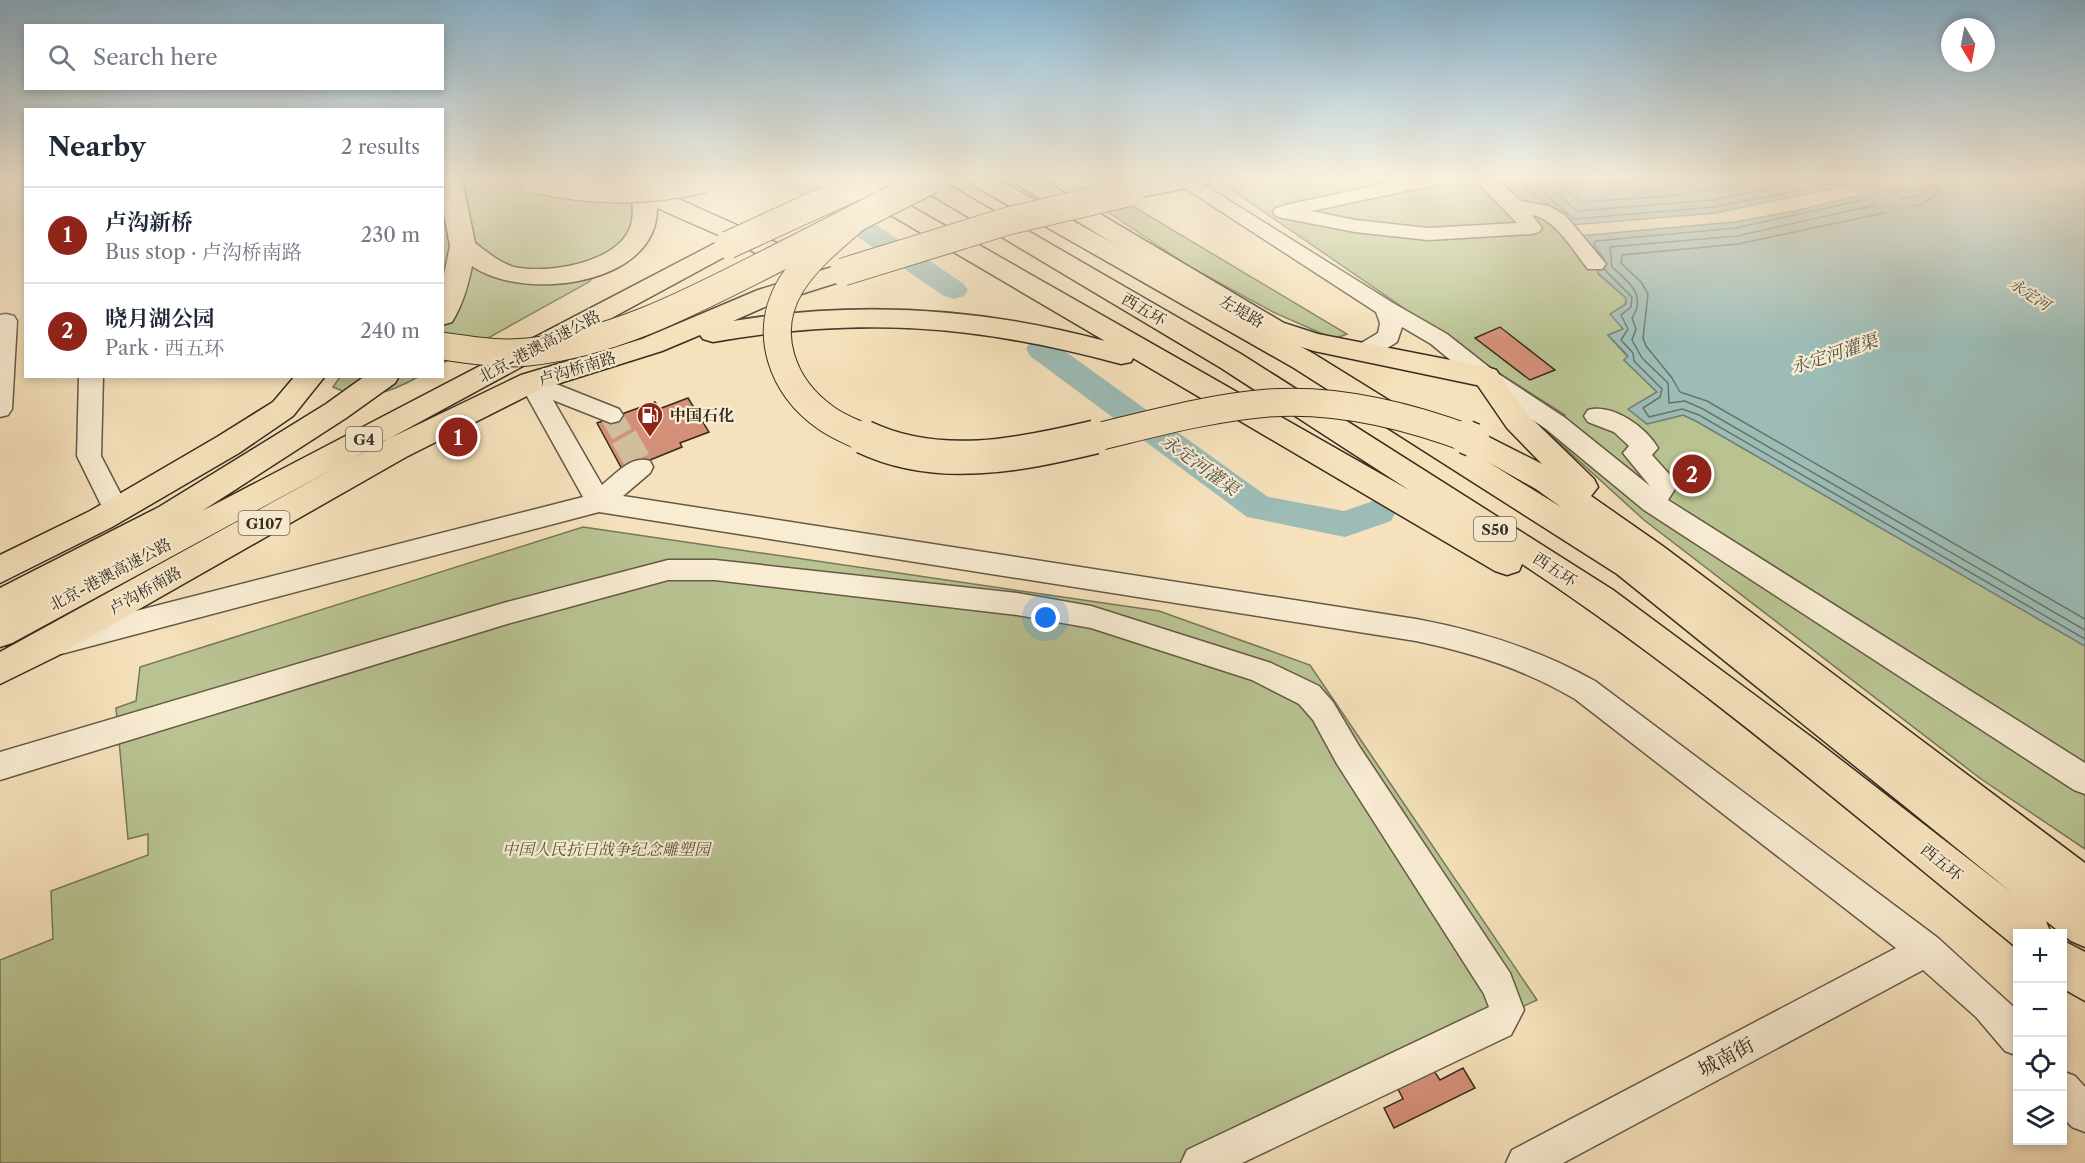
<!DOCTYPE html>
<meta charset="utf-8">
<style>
:root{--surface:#fff;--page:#f6f6f7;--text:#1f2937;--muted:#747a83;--line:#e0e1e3;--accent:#8f2418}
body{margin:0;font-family:"Libre Caslon Text","Noto Serif SC",serif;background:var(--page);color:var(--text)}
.controls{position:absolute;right:18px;bottom:18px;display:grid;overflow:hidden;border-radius:0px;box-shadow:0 3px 9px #0003}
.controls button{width:54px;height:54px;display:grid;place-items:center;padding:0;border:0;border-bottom:2px solid var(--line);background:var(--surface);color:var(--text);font:30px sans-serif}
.compass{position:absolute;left:1941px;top:18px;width:54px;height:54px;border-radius:50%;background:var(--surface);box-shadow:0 3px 9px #0003;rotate:170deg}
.you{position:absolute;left:1046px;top:618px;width:21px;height:21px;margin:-15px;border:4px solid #fff;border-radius:50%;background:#1a73e8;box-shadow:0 0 0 9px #1a73e833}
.badge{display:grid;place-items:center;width:39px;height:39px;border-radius:50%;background:var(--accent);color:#fff;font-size:20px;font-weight:700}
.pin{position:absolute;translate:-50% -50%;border:3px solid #fff;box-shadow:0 2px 6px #0006}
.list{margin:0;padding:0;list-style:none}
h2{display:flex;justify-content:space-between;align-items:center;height:78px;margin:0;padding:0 24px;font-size:26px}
h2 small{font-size:20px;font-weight:400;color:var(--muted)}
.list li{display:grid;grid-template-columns:39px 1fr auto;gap:18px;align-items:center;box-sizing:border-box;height:96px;padding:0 24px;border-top:2px solid var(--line)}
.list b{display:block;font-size:22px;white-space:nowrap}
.list p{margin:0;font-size:20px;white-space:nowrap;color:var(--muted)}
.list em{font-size:20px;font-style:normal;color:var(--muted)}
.icon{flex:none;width:33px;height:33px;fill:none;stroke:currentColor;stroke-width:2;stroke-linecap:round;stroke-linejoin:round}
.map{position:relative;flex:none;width:2085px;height:1163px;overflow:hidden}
.search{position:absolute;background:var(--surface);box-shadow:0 3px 9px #0003;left:24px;top:24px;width:420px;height:66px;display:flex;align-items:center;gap:15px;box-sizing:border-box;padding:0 21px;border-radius:0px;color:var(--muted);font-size:22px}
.panel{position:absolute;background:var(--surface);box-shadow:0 3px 9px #0003;left:24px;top:108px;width:420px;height:270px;border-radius:0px}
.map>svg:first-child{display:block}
.green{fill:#b9c392;stroke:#777858;stroke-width:1.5}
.water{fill:#9dbcb6;stroke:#73827a;stroke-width:1.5}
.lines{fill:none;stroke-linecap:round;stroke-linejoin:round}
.shore{stroke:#69746a;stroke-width:1.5}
.river{fill:#9dbcb6;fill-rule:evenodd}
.building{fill:#d48f78;stroke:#352c1f;stroke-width:1.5}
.minor-tunnel-far1{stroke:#cfbd9c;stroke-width:22;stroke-dasharray:22 11;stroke-linecap:butt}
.minor-tunnel{stroke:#cfbd9c;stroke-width:27;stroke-dasharray:27 14;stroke-linecap:butt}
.minor-casing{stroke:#655946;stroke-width:3}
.major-casing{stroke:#352c1f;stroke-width:3}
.highway-casing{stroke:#352c1f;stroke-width:3}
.minor{fill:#f8ecd3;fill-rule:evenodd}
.major{fill:#f5e1bb;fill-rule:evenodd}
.highway{fill:#f5e1bb;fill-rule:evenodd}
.highway-bridge-far1-casing{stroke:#352c1f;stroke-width:29;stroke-linecap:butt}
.highway-bridge-casing{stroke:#352c1f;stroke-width:36;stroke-linecap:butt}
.highway-bridge-far1{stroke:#f5e1bb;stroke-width:27}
.highway-bridge{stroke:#f5e1bb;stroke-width:33}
.labels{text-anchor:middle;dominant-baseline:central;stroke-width:4.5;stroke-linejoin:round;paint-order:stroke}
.far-water-label{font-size:15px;font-style:italic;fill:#4f5045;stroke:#f8ecd3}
.shield{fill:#f8ecd3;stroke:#706655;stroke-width:1.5}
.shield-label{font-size:15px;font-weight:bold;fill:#352c1f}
.street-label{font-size:16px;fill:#352c1f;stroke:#f8ecd3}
.poi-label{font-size:16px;font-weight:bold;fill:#352c1f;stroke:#f8ecd3;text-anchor:start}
.park-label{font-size:16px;font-style:italic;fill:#56523c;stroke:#f8ecd3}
.water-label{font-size:18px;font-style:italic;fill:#4f5045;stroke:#f8ecd3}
.near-street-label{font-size:20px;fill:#352c1f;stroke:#f8ecd3}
</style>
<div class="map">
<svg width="2085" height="1163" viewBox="0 0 2085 1163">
<rect width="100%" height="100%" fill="#f5e1bb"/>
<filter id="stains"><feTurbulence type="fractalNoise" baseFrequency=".00333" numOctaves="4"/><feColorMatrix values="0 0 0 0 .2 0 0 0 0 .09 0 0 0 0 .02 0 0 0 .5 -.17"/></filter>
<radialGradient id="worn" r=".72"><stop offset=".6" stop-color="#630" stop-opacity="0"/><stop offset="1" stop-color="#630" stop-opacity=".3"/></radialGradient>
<g class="green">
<path d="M443 179H594L632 205 639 219 631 239 589 282 443 363Z"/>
<path d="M1216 179H1517L1598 258V274L1626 298 1623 329 1608 335 1628 357 1624 360 1657 392 1629 409 1647 424 1683 415 1696 421 2085 646V849L1981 779 1644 520 1544 429 1565 415 1491 368Z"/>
<path d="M1129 204 1347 334 1334 339 1273 312 1190 267 1108 212Z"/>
<path d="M340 377H418C389 393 365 402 333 387Z"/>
<path d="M583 527 1159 611 1310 665 1537 1000 1186 1163H0V960L53 939 51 891 148 855V834L128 839 116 708 136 701 140 667Z"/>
</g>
<g class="water">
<path d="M1518 179H1878L1715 213 1571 225Z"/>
<path d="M1926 179H2085V646L1696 421 1683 415 1647 424 1628 409 1657 392 1624 360 1628 356 1608 335 1623 329 1610 314 1626 304V298L1598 273V258L1577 236 1735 222 1795 211Z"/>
</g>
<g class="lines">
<g class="shore">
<path d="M1527 179 1574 219 1714 207 1856 179"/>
<path d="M1539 179 1577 211 1713 200 1814 179"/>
<path d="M1553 179 1580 202 1672 196 1769 179"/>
<path d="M1932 179 1929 189 1920 195 1737 236 1610 247 1612 267C1629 282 1647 295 1632 318L1636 329 1632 340 1642 358 1668 383 1669 403 1685 401 1703 409 2085 630"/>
<path d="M1941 179 1935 196 1921 205 1738 244 1622 255 1621 263 1641 282 1648 294 1643 338 1646 346 1672 378 1680 392 1707 401 2085 619"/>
<path d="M1604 259 1594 245 1595 241 1736 228 1917 188 1923 185 1924 179"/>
<path d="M1604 269 1632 297 1631 307 1621 315 1628 329 1621 340 1633 353 1634 361 1662 389 1660 397 1643 408 1649 417 1682 409 1699 415 2085 639"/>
</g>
<g class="river">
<path d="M778 179H809L964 284 968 290 964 296 954 299 944 296 782 185Z"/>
<path d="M1840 179H1871L1926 214 1930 220 1926 226 1916 228 1906 226 1844 185Z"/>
<path d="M1041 339 1052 342 1268 497 1344 511 1379 499 1391 503 1396 512 1391 521 1345 537 1247 517 1030 356 1026 349 1030 342Z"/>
</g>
</g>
<g class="building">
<path d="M1500 327 1555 370 1530 380 1475 338Z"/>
<path d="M688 398 709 432 680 443 682 447 623 471 597 423 655 402 659 409Z"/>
<path d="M1432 1068 1440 1080 1463 1068 1475 1088 1394 1128 1384 1108 1403 1099 1396 1085Z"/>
</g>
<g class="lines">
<path class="minor-tunnel-far1" d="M611 415 625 439"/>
<path class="minor-tunnel" d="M624 437 641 467"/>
<g class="minor-casing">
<g id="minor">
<path d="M1171 179H1195L1393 303 1447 334 1494 371 1564 417 1650 486 1623 453 1629 446 1614 432 1588 422 1584 416 1588 410C1612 403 1646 427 1658 448L1652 455 1678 484 1668 500 2085 763V794L2074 790 1644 510 1546 429 1478 383 1431 344 1402 327 1397 342C1383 350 1369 363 1353 358L1350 353 1353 348 1378 333 1380 323 1376 312Z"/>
<path d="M1406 179H1444L1434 185 1311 211 1355 220 1428 228 1517 223 1474 179H1496L1521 201 1549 206 1565 215 1606 264 1602 269H1588C1573 251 1556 219 1532 215L1542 228 1539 232 1532 234 1428 240 1355 232 1283 218 1276 216 1273 212 1276 208 1290 204Z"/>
<path d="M6 314 14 316 17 321 12 409 8 415 0 417V315Z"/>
<path d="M531 374 619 409 623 415 619 421 611 423 553 400 602 485C616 474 631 455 650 461L653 467 650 473 623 496 1416 619C1480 631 1538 649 1595 681L1938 938 2018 1011V1056L2005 1051 1976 1017 1923 970 1563 1163H1506L1512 1150 1896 948 1575 699C1524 669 1473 653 1416 641L599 512 61 654 51 650 47 642 51 634 61 630 583 497 519 382 523 376Z"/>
<path d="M79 376H103L101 456 129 510 125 517 116 520 107 517 77 456Z"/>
<path d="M668 560H715L1017 593 1091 606 1271 663 1319 686 1333 702 1359 746 1510 973 1524 1010 1511 1035 1242 1163H1181L1187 1150 1489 1007 1484 994 1337 764 1313 720 1299 704 1252 680 1091 628 1017 615 715 580H668L507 624 0 780V752L507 602Z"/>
<path d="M2062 1071 2075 1076 2085 1087V1132L2072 1127 2062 1117Z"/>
</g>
</g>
<g class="major-casing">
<path id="major" d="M1012 179H1041L1284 323 1318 334 1486 367 1496 370 1500 377 1496 384 1486 387 1314 351 1264 335 1016 184Z"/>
</g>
<g class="highway-casing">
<g id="highway">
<path d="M442 179H462L475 243C487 252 500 263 514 267 546 274 611 264 628 232 634 222 633 208 632 196L610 186 606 181 634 179 779 244 801 256 818 260 822 266 819 271 843 264 852 266 856 272 852 278 776 302 733 321C858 300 983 308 1105 341L838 184 834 179H863L1409 490 1221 368 913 184 909 179H938L1241 354 1613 590 1814 739 2011 892 1617 574 1294 368 971 184 967 179H997L1314 354 1461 445 1458 440 1462 433 1473 429 1542 464 1507 428 1472 377 1476 370 1486 367 1496 370 1527 414 1594 479 1598 487 1591 496 1664 547 2085 863V947L2071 941 2046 921 2051 934H2018L2017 948C1855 816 1696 679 1522 564L1519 571 1507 575 1495 571 1133 358 1131 362 1121 364C978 325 860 316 713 342L703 339 700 335 662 351 541 389 406 457 57 656 0 684V652L384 441 521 375 642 339 758 290 810 274 783 268 741 245 737 250 12 643 0 647V588L159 507 326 404 365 376H399L395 383 346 418 202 511 725 238 657 208C658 286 523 302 472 266 468 286 463 304 452 322L442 325V284L450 246 442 203ZM1488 462 1536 489 1561 507Z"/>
<path d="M1161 179H1211L1207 184 1131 199 1122 197 1119 192 1122 187Z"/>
<path d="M295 376H325L293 416 239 453 112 527 0 583V555L90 511 217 437 273 402Z"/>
<path d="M2062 940 2085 952V1001L2062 988Z"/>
</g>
</g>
<use href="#minor" class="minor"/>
<use href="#major" class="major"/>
<use href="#highway" class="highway"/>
<g class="highway-bridge-far1-casing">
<g id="highway-bridge-far1">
<path d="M535 179C593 193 647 192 705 179"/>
<path d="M855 219C832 239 807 259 791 285 762 333 782 387 826 418 838 427 853 432 867 439"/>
<path d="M728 245 872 179"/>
<path d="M843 272 1008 221 1131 192"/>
<path d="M442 346C471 350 499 355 528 352 614 343 691 302 766 264 822 236 877 207 933 179"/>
<path d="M1089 439C1148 425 1207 408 1268 403 1337 398 1406 415 1470 439"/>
</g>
</g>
<g class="highway-bridge-casing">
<g id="highway-bridge">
<path d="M864 437C937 472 1020 455 1095 437"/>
<path d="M1466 437 1473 440"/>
</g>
</g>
<use href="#highway-bridge-far1" class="highway-bridge-far1"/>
<use href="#highway-bridge" class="highway-bridge"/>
</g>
<linearGradient id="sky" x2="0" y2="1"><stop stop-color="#8ab7d4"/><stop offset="0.52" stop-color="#faf2e0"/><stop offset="1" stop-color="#faf2e0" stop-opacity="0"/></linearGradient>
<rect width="2085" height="342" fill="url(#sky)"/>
<defs>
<g id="fuel-pin" transform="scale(1.35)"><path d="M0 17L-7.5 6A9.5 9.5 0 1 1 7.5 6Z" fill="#8f2418" stroke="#f8ecd3"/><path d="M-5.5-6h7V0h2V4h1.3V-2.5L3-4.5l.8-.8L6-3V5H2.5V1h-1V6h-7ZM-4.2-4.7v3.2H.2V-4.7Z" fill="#fff"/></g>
</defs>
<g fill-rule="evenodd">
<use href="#fuel-pin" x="650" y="415"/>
</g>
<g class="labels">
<g class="far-water-label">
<text transform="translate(2030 294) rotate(33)">永定河</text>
</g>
<g class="shield">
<rect x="346" y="427" width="36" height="24" rx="4.5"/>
<rect x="238.5" y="511" width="51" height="24" rx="4.5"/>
<rect x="1474" y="517" width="42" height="24" rx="4.5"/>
</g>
<g class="shield-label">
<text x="364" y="439">G4</text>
<text x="264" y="523">G107</text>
<text x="1495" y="529">S50</text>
</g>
<g class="street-label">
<text transform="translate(1144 309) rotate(30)">西五环</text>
<text transform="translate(1242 311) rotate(30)">左堤路</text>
<text transform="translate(539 346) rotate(-28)">北京-港澳高速公路</text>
<text transform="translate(577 368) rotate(-17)">卢沟桥南路</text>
<text transform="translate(1555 569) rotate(33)">西五环</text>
<text transform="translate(110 574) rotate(-28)">北京-港澳高速公路</text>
<text transform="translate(145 590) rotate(-29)">卢沟桥南路</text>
<text transform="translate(1942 862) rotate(39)">西五环</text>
</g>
<g class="poi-label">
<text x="670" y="415">中国石化</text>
</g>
<g class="park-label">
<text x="606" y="849">中国人民抗日战争纪念雕塑园</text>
</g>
<g class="water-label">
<text transform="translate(1834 354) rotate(-18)">永定河灌渠</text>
<text transform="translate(1200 465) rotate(36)">永定河灌渠</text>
</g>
<g class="near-street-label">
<text transform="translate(1726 1057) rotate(-28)">城南街</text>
</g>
</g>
<rect width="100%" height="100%" filter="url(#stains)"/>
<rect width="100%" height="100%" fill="url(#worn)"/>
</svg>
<div class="controls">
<button>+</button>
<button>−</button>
<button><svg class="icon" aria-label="locate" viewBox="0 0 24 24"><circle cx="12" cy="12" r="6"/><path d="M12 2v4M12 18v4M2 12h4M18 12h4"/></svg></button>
<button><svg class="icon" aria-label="layers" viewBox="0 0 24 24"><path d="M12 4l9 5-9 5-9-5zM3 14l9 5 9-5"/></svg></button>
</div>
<svg class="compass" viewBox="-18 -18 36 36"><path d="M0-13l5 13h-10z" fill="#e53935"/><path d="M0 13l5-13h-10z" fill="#747a83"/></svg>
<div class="you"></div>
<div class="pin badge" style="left:458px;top:437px">1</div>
<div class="pin badge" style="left:1692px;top:474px">2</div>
<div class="search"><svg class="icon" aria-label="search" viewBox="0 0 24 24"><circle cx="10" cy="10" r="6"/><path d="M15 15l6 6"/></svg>Search here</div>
<section class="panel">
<h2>Nearby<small>2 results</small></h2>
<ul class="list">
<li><span class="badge">1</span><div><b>卢沟新桥</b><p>Bus stop · 卢沟桥南路</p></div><em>230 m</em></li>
<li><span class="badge">2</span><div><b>晓月湖公园</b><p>Park · 西五环</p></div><em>240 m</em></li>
</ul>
</section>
</div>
